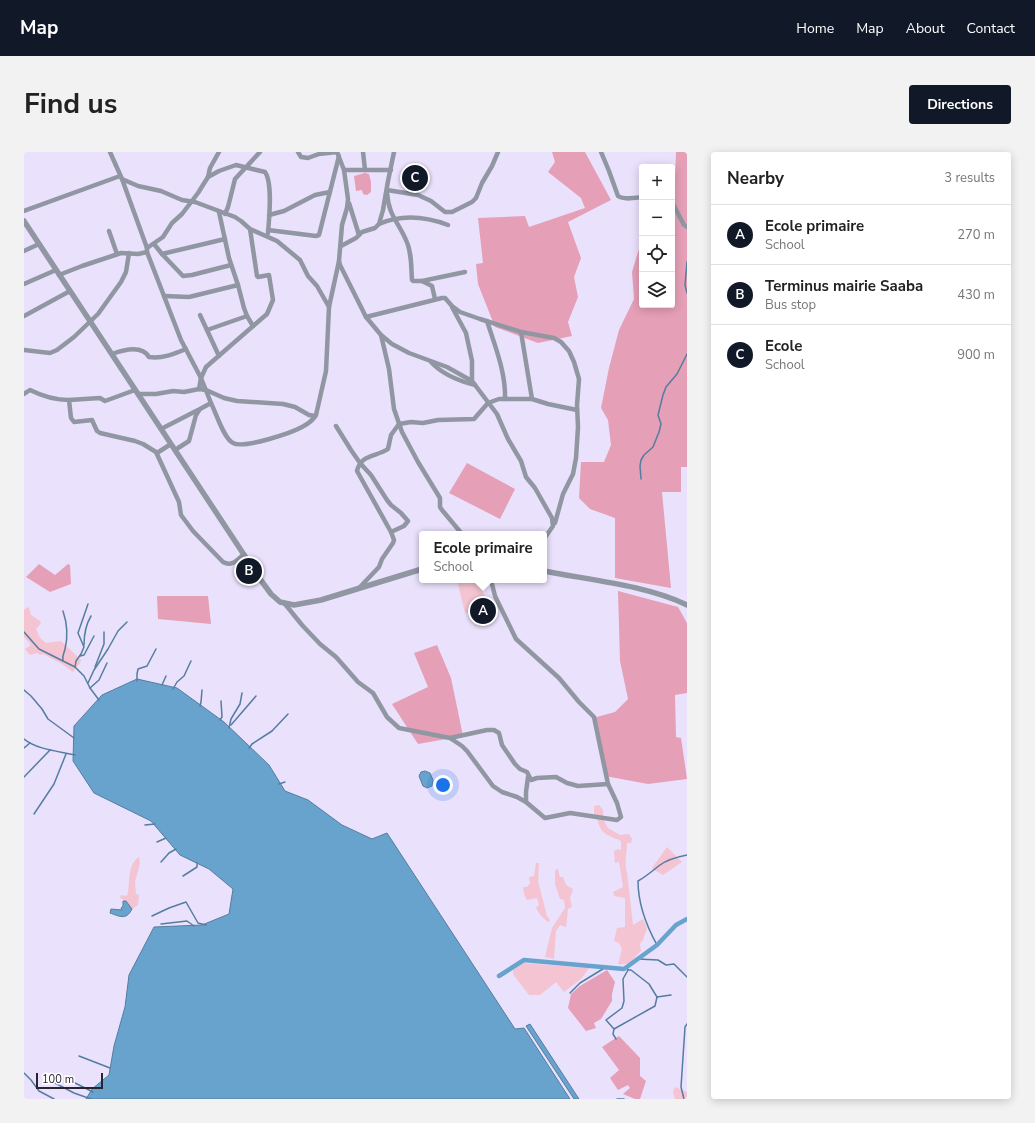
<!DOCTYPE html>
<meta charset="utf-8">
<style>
:root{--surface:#fff;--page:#f2f2f2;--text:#222;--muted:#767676;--line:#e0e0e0;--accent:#111827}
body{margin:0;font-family:"Nunito Sans",sans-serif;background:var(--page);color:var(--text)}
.controls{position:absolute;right:12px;top:12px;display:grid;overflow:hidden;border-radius:4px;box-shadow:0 2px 10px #0003}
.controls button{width:36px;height:36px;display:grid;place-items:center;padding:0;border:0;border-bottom:1px solid var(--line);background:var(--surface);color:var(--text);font:20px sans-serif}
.scale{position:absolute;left:12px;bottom:10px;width:67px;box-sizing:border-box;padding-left:4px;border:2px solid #282330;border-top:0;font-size:11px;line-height:14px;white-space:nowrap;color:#282330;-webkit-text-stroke:3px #fff;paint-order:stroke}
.you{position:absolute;left:419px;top:633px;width:14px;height:14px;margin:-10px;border:3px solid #fff;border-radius:50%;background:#1a73e8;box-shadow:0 0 0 6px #1a73e833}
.badge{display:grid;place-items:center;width:26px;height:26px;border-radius:50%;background:var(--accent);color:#fff;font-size:13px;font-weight:700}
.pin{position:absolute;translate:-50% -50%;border:2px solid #fff;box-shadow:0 1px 4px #0006}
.popup{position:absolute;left:395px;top:379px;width:128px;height:52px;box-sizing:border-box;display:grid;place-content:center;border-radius:4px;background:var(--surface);filter:drop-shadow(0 1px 3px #0005);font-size:13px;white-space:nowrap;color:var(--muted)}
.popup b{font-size:15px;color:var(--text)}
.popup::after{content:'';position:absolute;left:50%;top:100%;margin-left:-8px;border:8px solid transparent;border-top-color:var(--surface)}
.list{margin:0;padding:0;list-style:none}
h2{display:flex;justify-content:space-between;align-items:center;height:52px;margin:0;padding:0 16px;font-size:17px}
h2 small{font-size:13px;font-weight:400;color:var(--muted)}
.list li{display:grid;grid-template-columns:26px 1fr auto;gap:12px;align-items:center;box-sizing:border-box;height:60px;padding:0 16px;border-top:1px solid var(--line)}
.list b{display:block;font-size:15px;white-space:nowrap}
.list p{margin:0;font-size:13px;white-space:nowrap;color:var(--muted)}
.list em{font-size:13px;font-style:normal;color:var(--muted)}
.icon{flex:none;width:22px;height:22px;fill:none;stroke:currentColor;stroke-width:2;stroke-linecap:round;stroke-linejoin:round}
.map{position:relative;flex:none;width:663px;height:947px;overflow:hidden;border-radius:4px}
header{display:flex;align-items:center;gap:24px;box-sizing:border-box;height:56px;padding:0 20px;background:var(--accent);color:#fff}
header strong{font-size:19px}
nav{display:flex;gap:22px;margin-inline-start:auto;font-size:14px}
.intro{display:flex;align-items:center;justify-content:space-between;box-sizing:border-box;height:96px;padding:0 24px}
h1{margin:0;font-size:28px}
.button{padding:10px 18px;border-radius:4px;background:var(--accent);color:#fff;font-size:14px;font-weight:700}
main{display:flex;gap:24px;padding:0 24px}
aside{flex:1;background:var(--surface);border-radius:4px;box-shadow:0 2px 10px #0003}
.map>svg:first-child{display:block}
.green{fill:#f4c4d2}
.forest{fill:#e59fb6}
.water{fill:#68a3ce;stroke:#557d9f}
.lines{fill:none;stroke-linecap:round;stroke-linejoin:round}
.stream{stroke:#557d9f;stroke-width:1.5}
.canal{stroke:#68a3ce;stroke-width:4.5}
.minor{stroke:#9196a3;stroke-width:4.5}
.tertiary{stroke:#9196a3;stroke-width:5.5}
</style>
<header>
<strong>Map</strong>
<nav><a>Home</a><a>Map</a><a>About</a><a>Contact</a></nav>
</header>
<div class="intro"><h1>Find us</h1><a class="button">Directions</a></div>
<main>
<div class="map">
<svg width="663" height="947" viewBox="0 0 663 947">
<rect width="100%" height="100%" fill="#eae1fc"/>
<g class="green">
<path d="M433 428H456L463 455 441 461Z"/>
<path d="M3 455 5 456 7 463 16 469 17 471 12 477 16 486 22 491 37 489 57 508 56 511 49 520 38 512 19 502 16 503 13 501 6 503 1 497 7 493 0 485V458Z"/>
<path d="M575 653 579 658V667L584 676 596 683 605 682 608 687 607 691H603C603 701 600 710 603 720L609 773 619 767 623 776 619 788 616 792 617 799C609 807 606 814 594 812L598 797 595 791 590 789 593 776 601 775V746L590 744 589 740 599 735 595 710 591 711 590 699 594 697 597 698V689C591 686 580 683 577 677 574 672 574 667 570 662V654Z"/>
<path d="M643 695 658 710 639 723 630 718 628 716Z"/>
<path d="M115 705 116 711 111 730 112 742 115 743 114 753 108 757 102 749 96 746 97 743 103 744C107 731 102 714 115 705Z"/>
<path d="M512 711H515L514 729 523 764 526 768 524 770 517 764 512 756 515 753 513 746 503 748 500 742 499 735H503L506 731 505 725 510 724Z"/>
<path d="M534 717 536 725H539L542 733 549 737 546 746 548 755 544 757 542 775 536 773 532 779 530 807 521 805 528 776 541 756 540 748 536 747 531 732V718Z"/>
<path d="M500 811 565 816 557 827 540 840 532 830 516 843H505L489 822V818Z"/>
<path d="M651 935 663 940V947H651L649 940Z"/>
</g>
<g class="forest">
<path d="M528 0H561L587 48 544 70 557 106 550 125 554 145 544 170 548 184 514 191 471 175 454 132 452 112 459 111 454 66 501 64 505 75 561 56 557 46 524 20 531 10Z"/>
<path d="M652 0H663V315H657V340H638L647 436 591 426V366L566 357 555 346 557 310H580L587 293 584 268 577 256 585 216 595 178 610 147 608 120 618 87V153H648V56H650Z"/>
<path d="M341 21 345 22 347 30V40L343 43 339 42 338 38 332 39 330 24Z"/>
<path d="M443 311 491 337 476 367 425 341Z"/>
<path d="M15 412 31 423 44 412 46 413 47 432 26 440 2 425Z"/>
<path d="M594 439 654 455 663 471V541L651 543 652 585 657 586 663 627 624 632 581 624 569 566 591 560 604 547 596 509Z"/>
<path d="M133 444H184L187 472 134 467Z"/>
<path d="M413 493 427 526 439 584 394 592 368 552 404 535 390 501Z"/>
<path d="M583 818 591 830 588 842V849L577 867 570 871 572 876 562 879 544 856 547 842 556 834Z"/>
<path d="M595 884 616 906V924L622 929 616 947H611L599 942 606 936 604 933 594 938 586 926 595 918 578 895Z"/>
</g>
<g class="water">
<path d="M113 527 153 536 200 570 245 613 261 639 284 648 318 673 348 687 363 681 491 877 500 876 546 947H62L68 937 85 923 90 894 101 855 105 823 130 775 178 773 205 762 209 737 185 717 156 703 127 669 70 641 49 609 50 574 78 543Z"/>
<path d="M401 619 406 621 409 628 408 634 403 636 399 634 395 624 397 620Z"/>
<path d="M99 749H102L108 757C102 769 95 764 86 761L87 757 98 758 97 756 99 754Z"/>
<path d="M506 872 555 947H550L502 874Z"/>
</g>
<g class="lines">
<g class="stream">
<path d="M663 110 661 133 663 141"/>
<path d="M617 327 616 314 617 308 620 303 629 295 635 280 637 272 634 263 639 243 642 235 653 222 663 202"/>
<path d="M39 459C43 471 44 485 41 497 40 502 38 503 39 509"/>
<path d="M0 480 15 497 51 515 60 524 66 536 75 548"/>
<path d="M60 493C60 483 61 474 67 464"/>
<path d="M56 504 60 503 70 484"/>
<path d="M51 515 52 509 57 502 60 495 54 481 64 452"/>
<path d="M71 515 80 492V480"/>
<path d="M113 529V522L114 517 123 514 132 497"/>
<path d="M64 531 70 518 84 497 94 479 103 470"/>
<path d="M138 533 142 524"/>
<path d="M66 536 75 528 83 511"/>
<path d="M149 537 153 530 160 524 167 509"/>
<path d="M0 538 7 544 18 557 24 567 50 586"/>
<path d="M176 554 177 550 178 538"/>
<path d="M196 568 198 565 197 549"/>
<path d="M207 573 232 544"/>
<path d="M205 576 207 567 216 552 218 541"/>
<path d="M0 587C14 598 34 599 51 603"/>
<path d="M0 596 6 591"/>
<path d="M225 596 228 592 248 579 264 562"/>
<path d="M0 625 26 598"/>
<path d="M255 632 261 630"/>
<path d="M10 662 30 632 42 602"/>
<path d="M121 673 131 672"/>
<path d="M133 690 142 686"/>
<path d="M137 710 145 701 152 697"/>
<path d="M159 724 173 715V711"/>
<path d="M128 764 145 756 162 750 174 771 182 773"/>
<path d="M137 772 163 769 170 774"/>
<path d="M633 793C622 773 614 752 614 729 623 724 628 719 636 713 644 707 653 705 663 703"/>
<path d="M614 807 634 808 642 813 650 812 663 825"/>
<path d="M603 815 604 818 599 827 600 849 598 856 582 868 590 877 631 854 633 845 647 843"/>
<path d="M604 818H607L625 832 633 845"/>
<path d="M546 841 556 831 582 815"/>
<path d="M590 877 589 882 592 887"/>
<path d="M55 904 86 916"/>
<path d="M0 921 7 928 15 939 30 947"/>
<path d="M45 928 69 940"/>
<path d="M31 931 50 941 67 947"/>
<path d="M593 947H600"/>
<path d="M660 947 657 935 661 875 663 872"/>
</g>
<path class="canal" d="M475 824 500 808 600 817 633 793 652 773 663 767"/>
<g class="minor">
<path d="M86 0 98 27 123 96V100L157 188 177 226 187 251 176 257 172 263 165 289 151 298"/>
<path d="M274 0 277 5 284 6 295 2 313 0"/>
<path d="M313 0 320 18 324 47 323 56 318 73 315 109 316 113 342 165 357 183 368 192 385 201 423 215 448 229 473 262 484 287 497 309 502 325 511 336 528 366 529 374 520 387"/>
<path d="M339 0 341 18"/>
<path d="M577 0 585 19 594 44C600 48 610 46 618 45"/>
<path d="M320 18H367"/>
<path d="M184 25 195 19 212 13 241 20C249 31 245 68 244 81"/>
<path d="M98 27 114 34 137 39 158 48 171 50 211 65 217 69 226 77 253 89 276 108 284 124 293 134 305 155 302 219 292 263C289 268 284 272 278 275 267 281 220 297 209 291 200 287 192 261 187 251"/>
<path d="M363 38 394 43 407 49 421 60H428L448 50 452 46 458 31 468 14 474 0"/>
<path d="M363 41C365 64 373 68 382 88 388 100 387 115 388 128L389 129H398L408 134 411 147"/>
<path d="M648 50 660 73 663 75"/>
<path d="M325 51 335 83"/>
<path d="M0 59 96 24"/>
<path d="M195 60 205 106 214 133 220 156 223 164 229 174"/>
<path d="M201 62 204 55 211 27 236 0"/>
<path d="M245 63 260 59 291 43 306 40"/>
<path d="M355 72C378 62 400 64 424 73"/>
<path d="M244 78 292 84 295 83 315 4"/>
<path d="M85 79 93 102"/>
<path d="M130 92 138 102 201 87"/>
<path d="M317 94 332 86 338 80 351 76 355 72 359 58 364 29 370 0"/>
<path d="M123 96 139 85 148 71 158 62 174 41 184 25 186 16 195 0"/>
<path d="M0 99 15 92"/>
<path d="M138 102 159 124 168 123 207 113"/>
<path d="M35 123 58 114 97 101 114 102 123 100"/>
<path d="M398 129 441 120"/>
<path d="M0 132 32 118"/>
<path d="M140 144 165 145 214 133"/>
<path d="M305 155 315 109"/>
<path d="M428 155 442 181 448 209V229"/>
<path d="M176 163 195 204"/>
<path d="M0 164 46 139"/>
<path d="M342 165 418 146H421L428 154 436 160 456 167 497 180 530 186 537 190 545 199 550 210 555 227 553 253 554 275 552 306 549 322 539 342 531 371"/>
<path d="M463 169C471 194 482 221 481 247"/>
<path d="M183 178 223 164"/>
<path d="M497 180 508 247"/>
<path d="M357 183 365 217 370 257 378 280 394 310 416 346V355L418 358 438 382"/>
<path d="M0 198 26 201 33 198 50 185 74 162 97 130 102 120 105 101"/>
<path d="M88 202C99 198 118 193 125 205 138 207 150 202 162 197"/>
<path d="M407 210C418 222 435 229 451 233"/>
<path d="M175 237 177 226 182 215 243 162 249 148 245 123 234 125 233 124 226 77"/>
<path d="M0 242 6 238C18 244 32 248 45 248L47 266 50 270 68 268 73 279 76 281 111 289 119 292 132 300 155 350 157 363 169 379 199 410C208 415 213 408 220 402"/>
<path d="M114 242H132L149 239 160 240 175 237 182 238 200 246 213 249 259 252 271 255 285 263 291 264"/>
<path d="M45 248 76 246 81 249 111 238"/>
<path d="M312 274 327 298 336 311 347 323 363 348 367 353 377 361 384 369 380 374 367 380 370 388 369 391 358 407 355 415 336 435"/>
<path d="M137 277 174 258"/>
<path d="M133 301 147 292"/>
<path d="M367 380 333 319C337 302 352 305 364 297L367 283 375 272 387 270 399 271 414 268 450 267 464 251 475 247H508L524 252 553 258"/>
<path d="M261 452 278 473 296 492 312 505 334 530 349 541 363 565 375 576 426 586 463 578H470L475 581 478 593 491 612 496 617 503 620 507 628 513 626 532 625 543 631 554 634 584 632 570 565 555 550 535 526 492 487 471 444 467 428"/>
<path d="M426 586 438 594 443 599 469 634 478 640 493 645 502 650 521 666 546 661 593 668 597 665 593 651 584 632"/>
<path d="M502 650V640L504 625"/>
</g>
<g class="tertiary">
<path d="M0 69 236 427 247 442 256 450 270 453 297 448 398 417"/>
<path d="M520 419C565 428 622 433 663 453"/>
</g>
</g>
</svg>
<div class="controls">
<button>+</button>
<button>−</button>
<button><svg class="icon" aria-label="locate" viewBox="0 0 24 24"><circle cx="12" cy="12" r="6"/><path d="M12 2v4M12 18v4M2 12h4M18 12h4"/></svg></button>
<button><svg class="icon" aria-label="layers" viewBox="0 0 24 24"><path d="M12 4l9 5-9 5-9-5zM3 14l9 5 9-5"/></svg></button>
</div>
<div class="scale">100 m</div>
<div class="you"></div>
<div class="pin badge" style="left:459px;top:459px">A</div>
<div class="popup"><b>Ecole primaire</b>School</div>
<div class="pin badge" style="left:225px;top:419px">B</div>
<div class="pin badge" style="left:391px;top:26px">C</div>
</div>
<aside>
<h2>Nearby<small>3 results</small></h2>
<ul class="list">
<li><span class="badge">A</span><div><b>Ecole primaire</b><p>School</p></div><em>270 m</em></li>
<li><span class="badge">B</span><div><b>Terminus mairie Saaba</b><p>Bus stop</p></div><em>430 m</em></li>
<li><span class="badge">C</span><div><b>Ecole</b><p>School</p></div><em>900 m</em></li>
</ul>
</aside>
</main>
